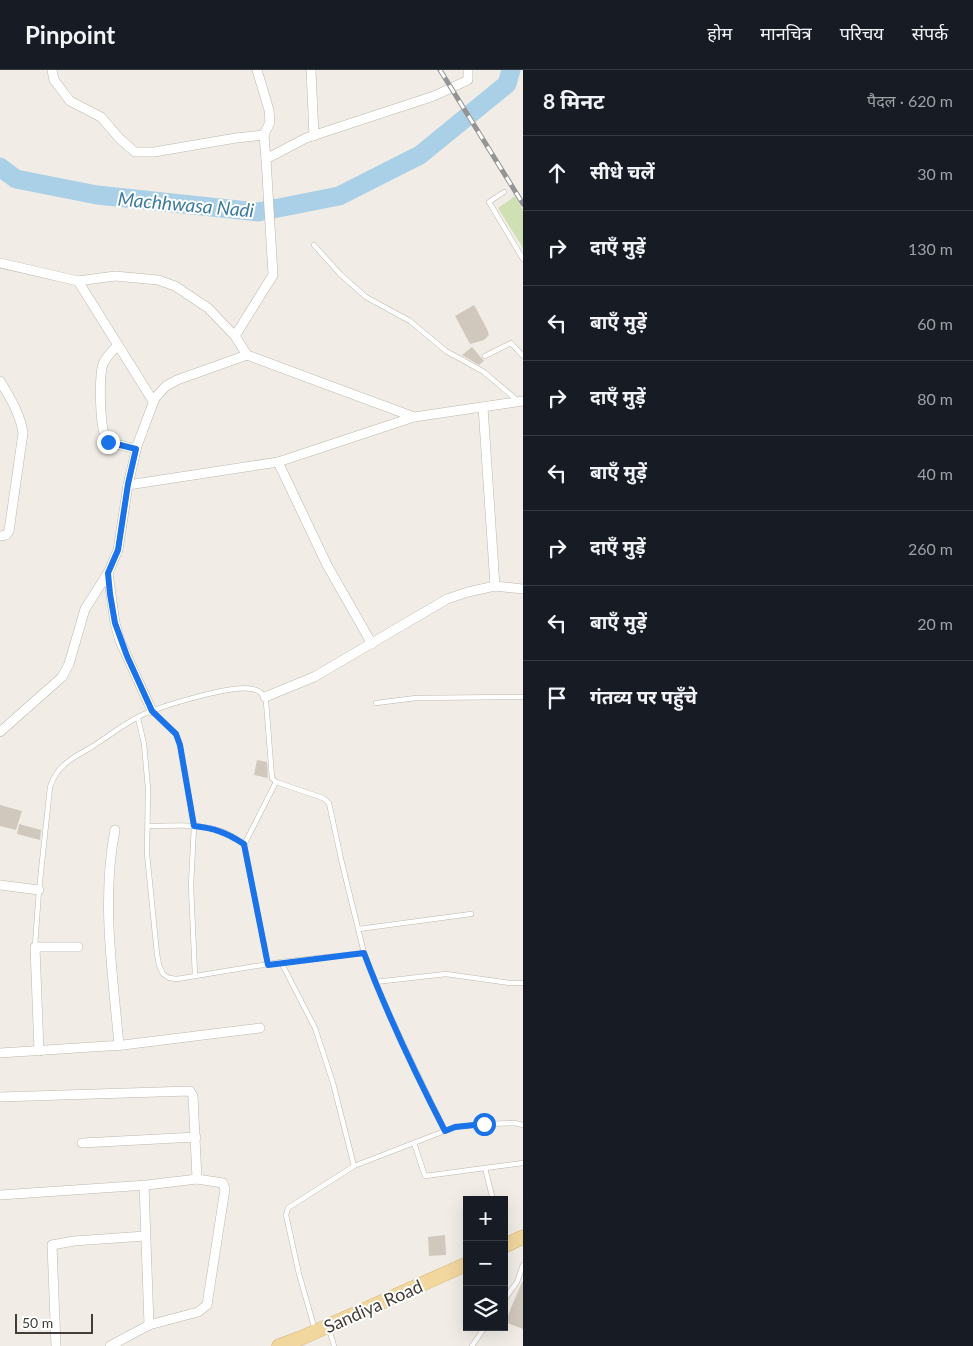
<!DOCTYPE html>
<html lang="hi">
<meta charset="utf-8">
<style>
:root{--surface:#171b24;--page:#242831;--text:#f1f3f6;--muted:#9ea1a6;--line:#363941}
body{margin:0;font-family:Lato,"Noto Sans Devanagari",sans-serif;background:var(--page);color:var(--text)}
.controls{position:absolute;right:15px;bottom:15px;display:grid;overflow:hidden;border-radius:0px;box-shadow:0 5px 20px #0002}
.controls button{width:45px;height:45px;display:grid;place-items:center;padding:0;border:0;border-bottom:1px solid var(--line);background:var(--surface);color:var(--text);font:25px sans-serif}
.scale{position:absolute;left:15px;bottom:12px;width:78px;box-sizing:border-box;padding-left:5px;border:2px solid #423d36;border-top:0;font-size:14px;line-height:18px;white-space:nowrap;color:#423d36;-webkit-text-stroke:4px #fff;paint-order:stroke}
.stop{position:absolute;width:15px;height:15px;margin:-11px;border:4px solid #1a73e8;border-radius:50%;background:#fff}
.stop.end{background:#1a73e8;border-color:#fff;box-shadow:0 1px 5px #0008}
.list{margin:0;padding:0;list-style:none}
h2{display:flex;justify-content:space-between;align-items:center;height:65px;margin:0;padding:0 20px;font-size:21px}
h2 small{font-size:16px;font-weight:400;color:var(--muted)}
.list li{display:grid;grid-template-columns:32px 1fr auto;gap:15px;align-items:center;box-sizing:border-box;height:75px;padding:0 20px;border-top:1px solid var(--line)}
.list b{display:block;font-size:19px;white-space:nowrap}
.list em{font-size:16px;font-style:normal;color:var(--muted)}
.icon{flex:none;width:28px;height:28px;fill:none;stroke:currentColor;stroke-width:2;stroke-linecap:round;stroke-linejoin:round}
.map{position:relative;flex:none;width:523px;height:1276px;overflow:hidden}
header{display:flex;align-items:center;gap:30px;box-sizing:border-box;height:70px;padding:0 25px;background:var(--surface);border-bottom:1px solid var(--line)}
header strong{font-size:24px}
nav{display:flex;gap:28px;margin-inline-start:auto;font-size:18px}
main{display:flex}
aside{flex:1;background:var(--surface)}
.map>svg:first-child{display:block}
.green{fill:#cee0b4}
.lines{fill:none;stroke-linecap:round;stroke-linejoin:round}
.river{stroke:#a9d0e6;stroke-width:19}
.building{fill:#d1c8bd}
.lane-casing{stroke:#beb7ad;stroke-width:5.5}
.street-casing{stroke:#beb7ad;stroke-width:10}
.primary-casing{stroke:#d4b271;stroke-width:15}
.lane{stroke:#fff;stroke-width:4.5}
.street{stroke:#fff;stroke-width:9}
.primary{stroke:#f1d69e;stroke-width:14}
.rail-casing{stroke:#949494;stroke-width:5}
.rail{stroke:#fff;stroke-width:3;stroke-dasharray:9;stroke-linecap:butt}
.route{stroke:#1a73e8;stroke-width:6}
.labels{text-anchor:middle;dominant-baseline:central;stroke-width:4;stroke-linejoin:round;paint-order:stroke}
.street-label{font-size:18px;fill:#423d36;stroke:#fff}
.water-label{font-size:19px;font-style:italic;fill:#3d7ba0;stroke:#fff}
</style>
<header>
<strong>Pinpoint</strong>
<nav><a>होम</a><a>मानचित्र</a><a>परिचय</a><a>संपर्क</a></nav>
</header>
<main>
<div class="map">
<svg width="523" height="1276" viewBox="0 0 523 1276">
<rect width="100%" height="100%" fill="#f1ede6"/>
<path class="green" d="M515 126 523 140V178L498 138Z"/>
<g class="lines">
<path class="river" d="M0 97 16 109 97 125 258 142 339 126 420 85 507 14 511 0"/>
</g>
<g class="building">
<path d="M474 235 487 259 489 265 484 270 470 274 455 246Z"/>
<path d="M472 277 484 291 479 295 462 285Z"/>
<path d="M257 690 267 692 268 708 254 705Z"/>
<path d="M0 735 22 741 16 760 0 756Z"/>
<path d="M19 754 41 760 40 770 17 764Z"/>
<path d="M445 1165 446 1185 429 1186 428 1167Z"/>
<path d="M522 1212H523V1259L505 1252Z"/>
</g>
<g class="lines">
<g class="lane-casing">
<g id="lane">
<path d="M504 122 489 132 523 189"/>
<path d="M314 175 340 204 366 227 410 251 446 281 484 302 518 331"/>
<path d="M485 286 511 273 523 286"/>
<path d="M376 633 416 628 523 627"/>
<path d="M152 641 176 664 180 675 190 733 194 756 191 816 195 906"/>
<path d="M138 648 144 674 148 718 147 784 157 884 159 895 163 904 169 908 177 909 281 892 364 883"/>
<path d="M149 756C174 756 204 752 228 764 233 766 239 771 244 775L268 895"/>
<path d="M244 775 276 712"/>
<path d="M359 859 471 844"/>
<path d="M35 876 39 820 50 717C53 708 57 701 64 695 71 688 81 683 90 678 106 668 121 656 138 647 157 637 233 614 252 619 259 620 264 624 266 631L272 708 276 712 323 728 329 733 341 789 364 883 375 912 404 976 445 1061"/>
<path d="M281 892 315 958 333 1013 354 1096"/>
<path d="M375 912 446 904 510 913H523"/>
<path d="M414 1073 425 1106 485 1098 493 1130"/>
<path d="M485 1098 523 1093"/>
<path d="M504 1230 517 1212 523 1195"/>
<path d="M329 1258 334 1276"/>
<path d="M315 1260 299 1204 286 1145 288 1138 354 1096 455 1057 484 1054 515 1053 523 1055"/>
<path d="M472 1276 485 1257"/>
</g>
</g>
<g class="street-casing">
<g id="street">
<path d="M52 0 54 10 70 31 101 47 120 69 135 82H154L236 68 264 65 266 89"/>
<path d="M257 0 269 40 270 52 264 65"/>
<path d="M311 0 314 66"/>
<path d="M0 193 78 211 115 206 158 210 175 216 208 238 235 266 247 285 414 347 523 331"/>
<path d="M78 211 153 331"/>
<path d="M235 266 273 205 266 89 306 68 434 26 468 10V0"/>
<path d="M118 275C112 281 106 287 103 294 99 307 99 362 108 372L136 379"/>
<path d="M0 311C10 328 20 343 23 363L9 461 6 465 0 466"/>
<path d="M483 337 495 516"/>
<path d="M278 392 327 495 372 574"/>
<path d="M128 415 278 392 414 347"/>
<path d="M108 503 115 553 120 571 152 641"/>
<path d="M265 627 314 607 447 529 468 522 495 516 523 519"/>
<path d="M0 662 62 607 69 594 85 539 108 503 118 480 128 415 137 376 155 328 166 316 177 310 247 285"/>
<path d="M115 760C101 830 113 905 119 976"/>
<path d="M0 815 39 820"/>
<path d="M39 981 35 877H78"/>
<path d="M0 983 123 975 260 958"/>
<path d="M0 1027 190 1021 193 1026 197 1109"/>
<path d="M82 1073 196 1067"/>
<path d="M144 1115 149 1255"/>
<path d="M0 1125 147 1115 197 1109 223 1113 225 1119 207 1235 198 1242 149 1255 110 1276"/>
<path d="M56 1276 52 1175 74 1171 145 1166"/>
</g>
</g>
<g class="primary-casing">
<g id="primary">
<path d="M504 1176 523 1167"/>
<path d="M279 1276 301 1268 467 1194"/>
</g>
</g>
<use href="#lane" class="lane"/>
<use href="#street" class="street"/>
<use href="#primary" class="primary"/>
<g class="rail-casing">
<path id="rail" d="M440 0 523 134"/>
</g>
<use href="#rail" class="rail"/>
</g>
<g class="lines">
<path class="route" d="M108 372 136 379 128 414 118 480 108 503 110 524 115 553 127 586 152 641 176 664 180 675 194 756C214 758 227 763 244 774L268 895 364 883C387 944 415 1003 445 1061L455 1057 484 1054"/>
</g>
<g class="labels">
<g class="street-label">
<text transform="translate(373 1236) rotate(-24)">Sandiya Road</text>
</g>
<g class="water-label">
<text transform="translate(186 134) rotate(5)">Machhwasa Nadi</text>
</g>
</g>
</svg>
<div class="controls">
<button>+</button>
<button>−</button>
<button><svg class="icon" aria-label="layers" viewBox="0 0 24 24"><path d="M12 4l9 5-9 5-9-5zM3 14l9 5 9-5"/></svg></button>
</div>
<div class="scale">50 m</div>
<div class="stop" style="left:484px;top:1054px"></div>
<div class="stop end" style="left:108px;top:372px"></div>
</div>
<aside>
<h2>8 मिनट<small>पैदल · 620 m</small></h2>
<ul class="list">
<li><svg class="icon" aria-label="ahead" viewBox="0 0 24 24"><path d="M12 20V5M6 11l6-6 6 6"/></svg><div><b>सीधे चलें</b></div><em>30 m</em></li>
<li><svg class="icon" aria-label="right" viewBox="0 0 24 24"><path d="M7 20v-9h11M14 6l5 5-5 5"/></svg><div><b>दाएँ मुड़ें</b></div><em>130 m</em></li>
<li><svg class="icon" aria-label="left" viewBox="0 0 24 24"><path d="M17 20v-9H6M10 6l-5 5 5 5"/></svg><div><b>बाएँ मुड़ें</b></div><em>60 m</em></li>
<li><svg class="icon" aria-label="right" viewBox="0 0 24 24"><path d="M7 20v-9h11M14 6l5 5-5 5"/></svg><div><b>दाएँ मुड़ें</b></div><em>80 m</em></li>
<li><svg class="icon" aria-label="left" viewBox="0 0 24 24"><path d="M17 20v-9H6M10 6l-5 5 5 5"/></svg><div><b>बाएँ मुड़ें</b></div><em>40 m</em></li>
<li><svg class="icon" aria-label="right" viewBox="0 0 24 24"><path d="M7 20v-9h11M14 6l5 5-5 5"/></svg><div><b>दाएँ मुड़ें</b></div><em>260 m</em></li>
<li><svg class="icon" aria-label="left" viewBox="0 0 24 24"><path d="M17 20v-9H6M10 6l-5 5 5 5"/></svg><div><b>बाएँ मुड़ें</b></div><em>20 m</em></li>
<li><svg class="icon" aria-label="arrive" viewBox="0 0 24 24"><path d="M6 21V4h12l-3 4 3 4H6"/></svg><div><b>गंतव्य पर पहुँचे</b></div></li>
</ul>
</aside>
</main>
